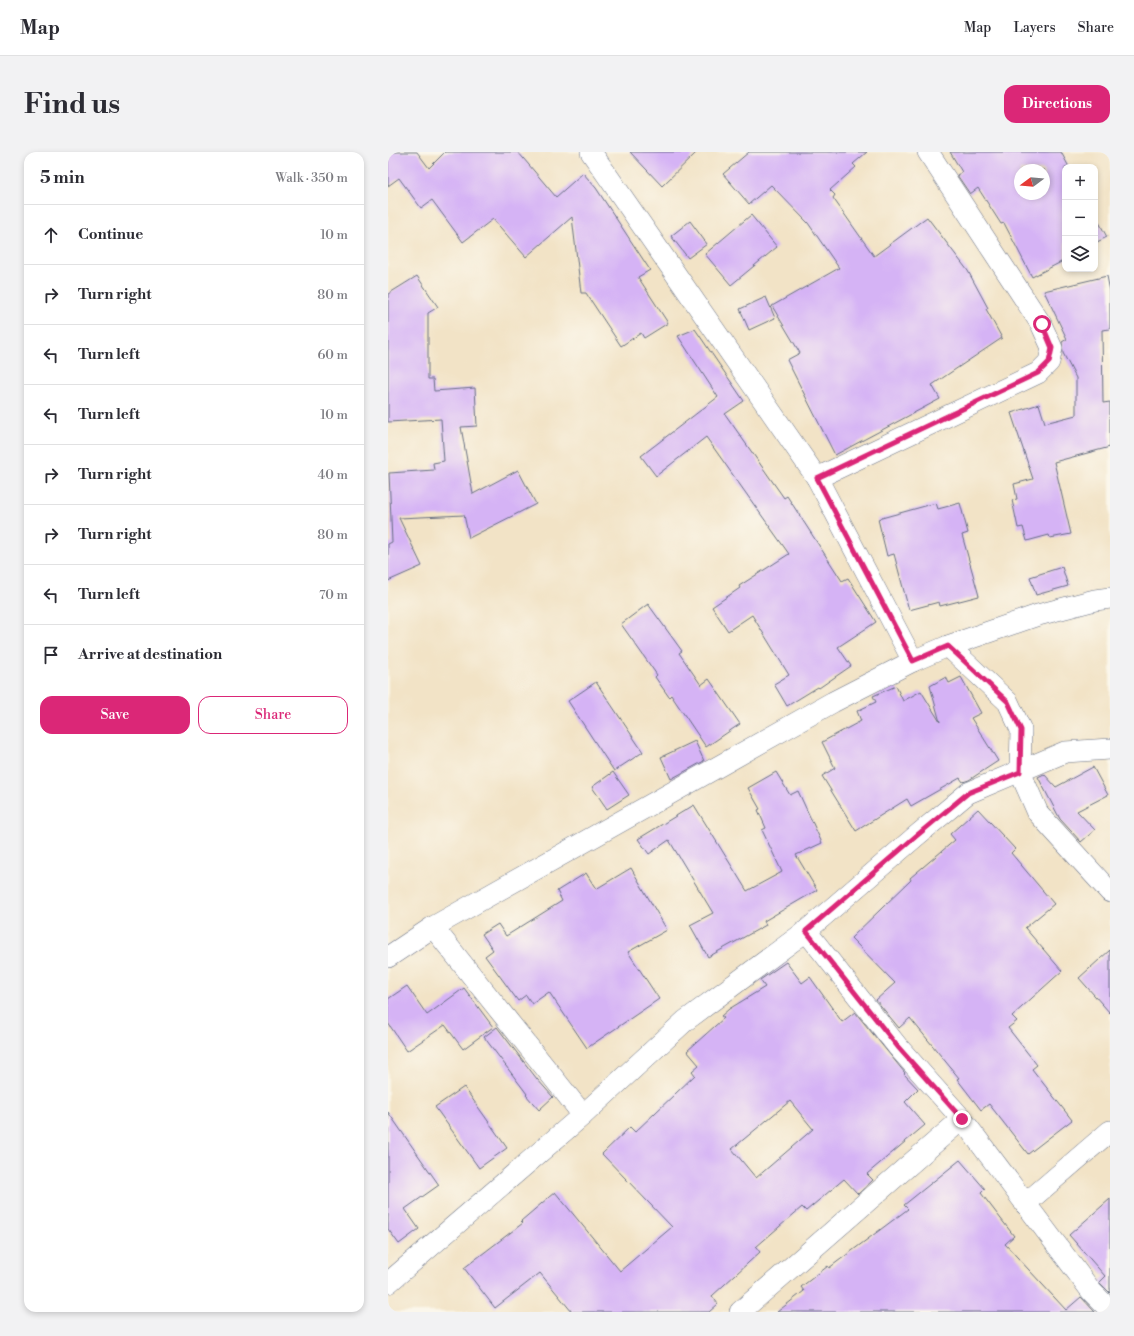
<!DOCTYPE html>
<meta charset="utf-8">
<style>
:root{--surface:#fff;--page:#f2f2f3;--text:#2b2b33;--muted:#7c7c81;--line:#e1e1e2;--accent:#db2777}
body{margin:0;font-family:"Libre Bodoni",serif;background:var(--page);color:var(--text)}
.controls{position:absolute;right:12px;top:12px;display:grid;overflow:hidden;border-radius:8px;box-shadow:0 2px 6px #0003}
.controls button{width:36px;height:36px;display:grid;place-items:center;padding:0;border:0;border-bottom:1px solid var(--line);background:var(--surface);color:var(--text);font:20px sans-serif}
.compass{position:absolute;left:626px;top:12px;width:36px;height:36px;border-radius:50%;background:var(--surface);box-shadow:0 2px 6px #0003;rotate:254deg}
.stop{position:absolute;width:12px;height:12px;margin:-9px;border:3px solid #db2777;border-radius:50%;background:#fff}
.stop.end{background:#db2777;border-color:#fff;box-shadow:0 1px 4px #0008}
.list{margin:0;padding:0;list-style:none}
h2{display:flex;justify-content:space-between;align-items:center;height:52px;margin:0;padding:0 16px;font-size:17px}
h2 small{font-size:13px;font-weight:400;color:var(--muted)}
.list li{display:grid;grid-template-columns:26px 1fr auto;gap:12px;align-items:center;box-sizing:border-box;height:60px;padding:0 16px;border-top:1px solid var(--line)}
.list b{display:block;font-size:15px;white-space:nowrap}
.list em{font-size:13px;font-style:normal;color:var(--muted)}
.actions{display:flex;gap:8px;padding:12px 16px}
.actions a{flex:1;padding:9px 0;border:1px solid var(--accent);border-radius:12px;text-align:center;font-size:14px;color:var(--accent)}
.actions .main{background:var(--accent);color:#fff}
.icon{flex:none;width:22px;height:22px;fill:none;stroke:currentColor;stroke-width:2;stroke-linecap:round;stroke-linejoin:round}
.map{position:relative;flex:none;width:722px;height:1160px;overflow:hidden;border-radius:12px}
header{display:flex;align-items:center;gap:24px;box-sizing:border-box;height:56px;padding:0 20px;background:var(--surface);border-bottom:1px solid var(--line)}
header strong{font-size:19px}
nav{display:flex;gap:22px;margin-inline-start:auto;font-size:14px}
.intro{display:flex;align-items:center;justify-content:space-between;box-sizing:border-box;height:96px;padding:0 24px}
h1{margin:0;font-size:28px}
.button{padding:10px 18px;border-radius:12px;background:var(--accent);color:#fff;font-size:14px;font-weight:700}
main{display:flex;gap:24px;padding:0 24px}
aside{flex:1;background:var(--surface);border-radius:12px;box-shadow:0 2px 6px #0003}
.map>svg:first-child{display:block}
.building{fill:#d5b3f5;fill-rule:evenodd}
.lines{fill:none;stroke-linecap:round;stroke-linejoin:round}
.minor-casing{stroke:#666e82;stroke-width:22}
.minor{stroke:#fff;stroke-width:21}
.route{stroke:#db2777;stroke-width:5}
</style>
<header>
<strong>Map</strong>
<nav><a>Map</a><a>Layers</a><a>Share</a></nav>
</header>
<div class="intro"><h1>Find us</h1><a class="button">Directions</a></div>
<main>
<aside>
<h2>5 min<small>Walk · 350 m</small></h2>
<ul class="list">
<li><svg class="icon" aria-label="ahead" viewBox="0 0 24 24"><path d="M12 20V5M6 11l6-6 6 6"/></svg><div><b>Continue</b></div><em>10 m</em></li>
<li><svg class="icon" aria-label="right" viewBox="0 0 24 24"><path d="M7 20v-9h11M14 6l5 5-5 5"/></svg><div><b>Turn right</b></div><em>80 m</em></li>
<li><svg class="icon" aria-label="left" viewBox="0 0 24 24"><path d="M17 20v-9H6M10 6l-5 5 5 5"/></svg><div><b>Turn left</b></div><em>60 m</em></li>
<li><svg class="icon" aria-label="left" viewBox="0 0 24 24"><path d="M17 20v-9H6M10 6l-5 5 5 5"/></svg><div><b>Turn left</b></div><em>10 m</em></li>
<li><svg class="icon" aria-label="right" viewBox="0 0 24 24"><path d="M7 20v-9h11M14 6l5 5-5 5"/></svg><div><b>Turn right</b></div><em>40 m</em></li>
<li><svg class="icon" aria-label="right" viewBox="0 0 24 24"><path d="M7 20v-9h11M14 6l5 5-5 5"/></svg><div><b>Turn right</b></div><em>80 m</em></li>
<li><svg class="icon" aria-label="left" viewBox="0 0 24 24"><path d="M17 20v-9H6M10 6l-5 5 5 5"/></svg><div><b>Turn left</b></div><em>70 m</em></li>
<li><svg class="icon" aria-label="arrive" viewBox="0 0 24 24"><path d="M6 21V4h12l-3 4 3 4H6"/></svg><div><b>Arrive at destination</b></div></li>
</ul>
<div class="actions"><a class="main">Save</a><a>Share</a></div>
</aside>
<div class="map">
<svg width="722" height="1160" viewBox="0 0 722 1160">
<rect width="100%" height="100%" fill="#fbf7ec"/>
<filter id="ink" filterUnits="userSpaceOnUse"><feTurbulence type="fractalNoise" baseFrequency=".025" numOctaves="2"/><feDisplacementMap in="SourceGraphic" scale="8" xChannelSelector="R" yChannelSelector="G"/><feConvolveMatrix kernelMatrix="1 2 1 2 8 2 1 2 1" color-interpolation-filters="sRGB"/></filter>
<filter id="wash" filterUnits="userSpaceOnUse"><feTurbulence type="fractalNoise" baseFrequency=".012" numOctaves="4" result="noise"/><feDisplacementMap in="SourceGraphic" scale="16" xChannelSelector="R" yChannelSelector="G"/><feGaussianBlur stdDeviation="0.9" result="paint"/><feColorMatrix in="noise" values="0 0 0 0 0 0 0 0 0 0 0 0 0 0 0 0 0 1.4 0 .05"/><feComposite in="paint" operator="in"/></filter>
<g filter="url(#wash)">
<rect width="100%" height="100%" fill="#f2e3c6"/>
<g id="blocks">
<g class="building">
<path d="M0 0H29L41 16 57 0H130L168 45 195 21 208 36 262 118 250 125 280 171 256 186 253 181 233 194 198 141H193L184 65 138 105 105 67 75 90 44 48 33 56 11 26 0 34Z"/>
<path d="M242 0H309L274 34Z"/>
<path d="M361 0H479L465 12 468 15 442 38 447 43 445 46 486 104 539 65 580 119 600 156 598 157 614 186 544 233 552 247 447 303 399 208 412 201 384 154 451 116 420 71 383 33 361 52 335 22Z"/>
<path d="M562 0H673L681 15H677V108L644 125 616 71 613 72 590 36 582 42 569 23 574 20ZM632 18H656V42H632Z"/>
<path d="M363 63 389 95 343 133 317 102Z"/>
<path d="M707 63 719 85 707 91Z"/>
<path d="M302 69 319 92 300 106 283 84Z"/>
<path d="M29 124 50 155 40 161V227H45L46 239 87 236 89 274 73 275 85 342 130 318 148 352 81 386 76 363 11 366 34 414 0 429V392L4 390 1 321 46 318 45 311 56 309 53 267 0 270V142Z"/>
<path d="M719 124 722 139V177L714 178 715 251 722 250V295L666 310 683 382 662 386 661 383 639 389 635 375 630 376 624 348 629 347 626 332 645 327 623 261 651 252 657 271 688 263V226L675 201 674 190 679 187 656 139Z"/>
<path d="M378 145 387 166 361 178 352 157Z"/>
<path d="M307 177 356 249 337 262 396 346 399 344 454 429 460 426 488 470 450 495 463 514 431 536 430 535 399 554 386 532 401 523 364 463 340 479 324 455 352 436 351 434 401 402 318 285 268 324 253 304 330 245 290 184Z"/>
<path d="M548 351 550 357 572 351 580 381 574 383 591 444 552 454 551 450 521 458 506 402 499 404 490 367Z"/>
<path d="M674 415 680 434 648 443 642 425Z"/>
<path d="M260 452 294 499 291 501 313 533 321 527 352 572 318 595 283 543 281 545 267 525 269 523 233 472Z"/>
<path d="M558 525 561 531 573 525 593 561 583 566 610 609 581 628 575 630 572 626 523 654 519 647 468 679 434 624 447 616 434 590 473 569 469 559 488 550 485 544 508 534 515 549 533 539 552 570 542 534Z"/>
<path d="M208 530 255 600 226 619 180 549Z"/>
<path d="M307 589 316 609 283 627 273 605Z"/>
<path d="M705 615 720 643 689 659 707 678 693 690 672 667 650 625 656 622 668 635Z"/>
<path d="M225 620 241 643 219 657 204 635Z"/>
<path d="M388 620 402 643 410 639 434 691 408 703 429 738 376 769 378 773 320 805 302 773 325 761 281 688 261 702 250 687 306 653 359 739 394 720 374 678 378 676 370 658 372 657 360 636Z"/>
<path d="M590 657 627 697 623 701 666 752 637 776 674 819 624 864 629 869 620 876 649 913 644 917 684 968 640 1002 601 952 593 958 569 927 571 926 522 866 511 876 488 848 507 831 463 786 523 728 522 726 567 688 562 682Z"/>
<path d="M243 716 279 778 240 800 271 847 199 896 161 840 144 852 138 843 130 849 97 804 105 798 94 782 110 772 118 784 174 749 169 739 198 721 208 737Z"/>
<path d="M722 798V861L691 826Z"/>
<path d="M398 810 414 831 422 825 454 870 467 860 517 921 516 922 530 937 517 950 537 973 479 1022 485 1028 470 1042 456 1027 418 1059 414 1055 368 1095 372 1100 324 1144 330 1152 321 1160H184L152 1121 107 1156 76 1116 135 1071 133 1069 167 1040 232 1119 284 1075 214 1002 242 975 247 980 307 923 304 919 311 913 299 899 336 866 333 864 341 857 377 835 372 828ZM402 949 425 977 368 1026 344 997Z"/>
<path d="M19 834 39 863 76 836 105 875 75 897 57 873 19 899 0 871V847Z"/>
<path d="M109 875 149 927 165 945 151 958 138 943 139 942 96 885Z"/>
<path d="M76 935 119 996 91 1016 47 955Z"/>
<path d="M0 960 51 1033 17 1057 31 1077 11 1092 0 1077Z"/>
<path d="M572 1008 597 1037 593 1041 626 1084 617 1092 678 1158 693 1145 707 1160H389L416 1139 413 1135 440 1114 441 1116 520 1057 516 1053Z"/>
<path d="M722 1047V1141L711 1130 717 1124 681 1083Z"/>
</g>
</g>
</g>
<g filter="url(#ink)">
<use href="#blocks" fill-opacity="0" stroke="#666e82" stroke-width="1"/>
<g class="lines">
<g class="minor-casing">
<g id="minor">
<path d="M203 0 429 326 525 509"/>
<path d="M429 326 650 221 661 210 664 196 653 172 540 0"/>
<path d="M560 494 620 550 633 578 632 620 650 661 722 740"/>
<path d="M45 775 195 963"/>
<path d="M418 779 510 895 574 967 704 1140 722 1158"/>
<path d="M0 805 45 775 445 550 525 509 560 494 650 463 707 448 722 446"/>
<path d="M637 1052 722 979"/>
<path d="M0 1131 195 963 297 869 418 779 527 685 580 641 677 600 722 597"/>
<path d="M352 1160 574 967"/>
</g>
</g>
<use href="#minor" class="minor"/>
</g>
</g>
<g class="lines" filter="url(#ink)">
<path class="route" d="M574 967 510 895 418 779 527 685 580 641 632 620 633 578 620 550 560 494 525 509 429 326 650 221 661 210 664 196 654 172"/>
</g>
</svg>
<div class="controls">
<button>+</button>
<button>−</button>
<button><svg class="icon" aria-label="layers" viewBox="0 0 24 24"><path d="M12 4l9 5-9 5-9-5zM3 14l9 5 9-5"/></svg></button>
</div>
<svg class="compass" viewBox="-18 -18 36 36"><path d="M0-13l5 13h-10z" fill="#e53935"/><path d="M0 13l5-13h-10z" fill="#7c7c81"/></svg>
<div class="stop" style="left:654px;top:172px"></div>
<div class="stop end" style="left:574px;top:967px"></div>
</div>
</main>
